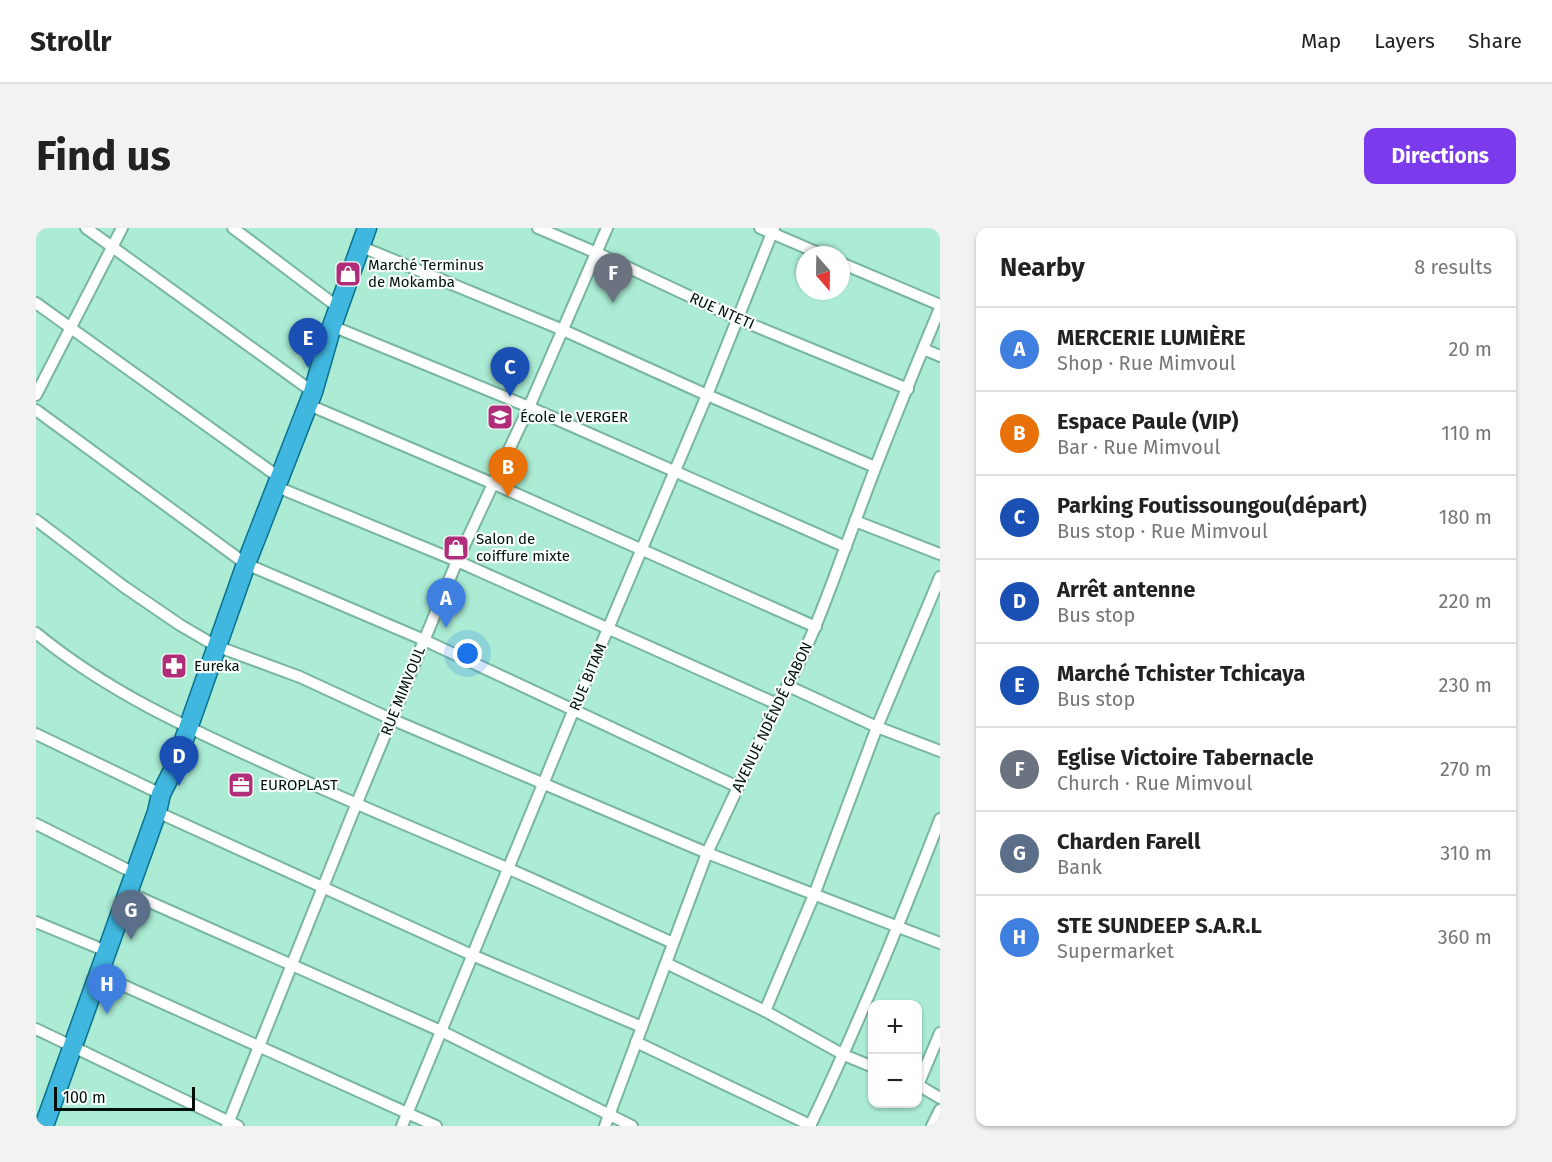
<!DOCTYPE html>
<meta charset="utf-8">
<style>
:root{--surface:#fff;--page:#f2f2f2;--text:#222;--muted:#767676;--line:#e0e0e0;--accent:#7c3aed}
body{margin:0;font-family:"Fira Sans",sans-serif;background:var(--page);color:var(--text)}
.controls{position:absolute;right:18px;bottom:18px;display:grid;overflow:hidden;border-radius:12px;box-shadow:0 2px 4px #0004}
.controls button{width:54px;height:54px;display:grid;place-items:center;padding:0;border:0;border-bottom:2px solid var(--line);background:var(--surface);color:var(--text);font:30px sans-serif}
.compass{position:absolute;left:760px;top:18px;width:54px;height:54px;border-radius:50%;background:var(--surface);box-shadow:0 2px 4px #0004;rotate:160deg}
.scale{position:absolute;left:18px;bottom:15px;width:141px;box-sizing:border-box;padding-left:6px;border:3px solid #001009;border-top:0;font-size:16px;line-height:21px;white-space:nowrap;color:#001009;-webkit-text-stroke:4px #f9fffc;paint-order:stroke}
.you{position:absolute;left:432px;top:426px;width:21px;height:21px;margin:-15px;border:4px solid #fff;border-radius:50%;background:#1a73e8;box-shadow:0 0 0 9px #1a73e833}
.badge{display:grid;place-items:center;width:39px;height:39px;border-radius:50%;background:var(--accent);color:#fff;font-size:20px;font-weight:700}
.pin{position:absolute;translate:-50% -50px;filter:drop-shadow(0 2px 3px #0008)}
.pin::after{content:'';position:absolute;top:32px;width:21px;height:18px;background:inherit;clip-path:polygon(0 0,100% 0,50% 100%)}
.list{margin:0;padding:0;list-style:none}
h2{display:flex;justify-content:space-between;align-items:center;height:78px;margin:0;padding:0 24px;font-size:26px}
h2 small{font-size:20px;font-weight:400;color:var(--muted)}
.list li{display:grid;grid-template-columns:39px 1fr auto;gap:18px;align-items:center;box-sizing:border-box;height:84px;padding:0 24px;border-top:2px solid var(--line)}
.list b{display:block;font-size:22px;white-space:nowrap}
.list p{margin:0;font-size:20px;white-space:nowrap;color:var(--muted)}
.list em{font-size:20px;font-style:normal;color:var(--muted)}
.map{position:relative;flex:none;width:904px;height:898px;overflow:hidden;border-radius:12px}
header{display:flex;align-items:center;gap:36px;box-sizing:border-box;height:84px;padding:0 30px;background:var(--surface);border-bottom:2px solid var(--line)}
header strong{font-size:28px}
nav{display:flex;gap:33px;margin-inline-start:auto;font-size:21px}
.intro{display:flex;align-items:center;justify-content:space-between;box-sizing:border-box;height:144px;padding:0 36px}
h1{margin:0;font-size:42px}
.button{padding:15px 27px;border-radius:12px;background:var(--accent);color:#fff;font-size:21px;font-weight:700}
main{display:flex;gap:36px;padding:0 36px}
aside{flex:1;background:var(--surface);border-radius:12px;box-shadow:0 2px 4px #0004}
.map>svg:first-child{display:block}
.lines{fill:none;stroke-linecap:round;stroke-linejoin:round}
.minor-casing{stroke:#78b69f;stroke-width:14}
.trunk-casing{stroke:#0a718f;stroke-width:21}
.minor{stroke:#fff;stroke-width:10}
.trunk{stroke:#40b7df;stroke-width:18}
.labels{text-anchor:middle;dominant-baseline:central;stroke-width:4.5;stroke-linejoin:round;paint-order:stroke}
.poi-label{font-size:15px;fill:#001009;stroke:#f9fffc;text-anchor:start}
.street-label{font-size:15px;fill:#001009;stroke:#f9fffc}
</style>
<header>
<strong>Strollr</strong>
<nav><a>Map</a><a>Layers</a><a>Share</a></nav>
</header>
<div class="intro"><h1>Find us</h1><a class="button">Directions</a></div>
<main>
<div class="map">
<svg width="904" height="898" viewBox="0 0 904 898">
<rect width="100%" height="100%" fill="#acecd4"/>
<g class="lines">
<g class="minor-casing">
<g id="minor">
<path d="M50 0 277 164"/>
<path d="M197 0 303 80"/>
<path d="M502 0 561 25 702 91 872 161"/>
<path d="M724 0 787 27"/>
<path d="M326 19 527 102 671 167 839 239"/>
<path d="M805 35 904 77"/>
<path d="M0 75 244 250"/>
<path d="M296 98 493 179 810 319"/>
<path d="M887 121 904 128"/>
<path d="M0 167 86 0"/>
<path d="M273 177 458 256 780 399"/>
<path d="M0 182 210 336 388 412 702 559"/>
<path d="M241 259 421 333 741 476"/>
<path d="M0 292 87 358 144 397 180 418 264 449 355 491 671 625 904 715"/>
<path d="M819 293 904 326"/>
<path d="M0 405C79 470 170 508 262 550 331 581 401 610 471 640 526 664 581 690 637 715"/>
<path d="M752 458 841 499 904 523"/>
<path d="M0 506 125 566"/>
<path d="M121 584 436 727 606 799"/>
<path d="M0 596 98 645"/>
<path d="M91 664 405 803 596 898"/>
<path d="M0 694 70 723"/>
<path d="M630 735 729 783 808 827 837 839"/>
<path d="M62 746 400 898"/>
<path d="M729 783 778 667 841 499 904 349"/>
<path d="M0 801 202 898"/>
<path d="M600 814 774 897"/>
<path d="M882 857 904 805"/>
<path d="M882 857 904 870"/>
<path d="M191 898 320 577 421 333 493 179 571 0"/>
<path d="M366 898 538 481 671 167 738 0"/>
<path d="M569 898 671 625 741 476C777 416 798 348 823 283 848 215 876 147 904 80"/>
<path d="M774 898C822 797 864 695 904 591"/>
<path d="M896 898 904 882"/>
</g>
</g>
<g class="trunk-casing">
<path id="trunk" d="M8 898 121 584 125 566 138 540 210 336 277 164 296 98 331 0"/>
</g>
<use href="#minor" class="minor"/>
<use href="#trunk" class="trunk"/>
</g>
<defs>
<g id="shop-square" transform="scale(1.35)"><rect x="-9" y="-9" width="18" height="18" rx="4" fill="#af2d79" stroke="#f9fffc"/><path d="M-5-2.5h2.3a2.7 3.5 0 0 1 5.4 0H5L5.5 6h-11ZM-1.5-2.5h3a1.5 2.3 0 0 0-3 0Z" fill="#fff"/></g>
<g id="school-square" transform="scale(1.35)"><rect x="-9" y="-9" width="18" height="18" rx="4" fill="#af2d79" stroke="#f9fffc"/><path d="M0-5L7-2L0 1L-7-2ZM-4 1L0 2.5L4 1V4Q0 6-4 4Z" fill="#fff"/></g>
<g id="pharmacy-square" transform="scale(1.35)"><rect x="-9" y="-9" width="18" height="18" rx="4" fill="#af2d79" stroke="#f9fffc"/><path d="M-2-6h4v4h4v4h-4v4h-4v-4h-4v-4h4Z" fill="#fff"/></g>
<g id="office-square" transform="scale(1.35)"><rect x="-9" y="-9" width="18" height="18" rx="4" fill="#af2d79" stroke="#f9fffc"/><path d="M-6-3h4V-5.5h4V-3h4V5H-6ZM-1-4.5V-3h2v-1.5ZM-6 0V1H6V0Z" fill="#fff"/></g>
</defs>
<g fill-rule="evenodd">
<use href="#shop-square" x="312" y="46"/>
<use href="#school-square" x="464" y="189"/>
<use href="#shop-square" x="420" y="320"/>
<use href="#pharmacy-square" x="138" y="438"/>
<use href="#office-square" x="205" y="557"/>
</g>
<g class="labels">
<g class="poi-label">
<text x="332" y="37">Marché Terminus<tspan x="332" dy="17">de Mokamba</tspan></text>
<text x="484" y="189">École le VERGER</text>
<text x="440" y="311">Salon de<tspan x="440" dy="17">coiffure mixte</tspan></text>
<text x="158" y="438">Eureka</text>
<text x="224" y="557">EUROPLAST</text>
</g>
<g class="street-label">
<text transform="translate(686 83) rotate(24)">RUE NTETI</text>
<text transform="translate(552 449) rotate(-67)">RUE BITAM</text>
<text transform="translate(367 463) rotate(-68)">RUE MIMVOUL</text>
<text transform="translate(736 489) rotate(-64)">AVENUE NDÉNDÉ GABON</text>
</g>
</g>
</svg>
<div class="controls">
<button>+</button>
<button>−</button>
</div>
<svg class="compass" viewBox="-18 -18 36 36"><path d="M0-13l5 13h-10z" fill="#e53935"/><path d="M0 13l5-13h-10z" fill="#767676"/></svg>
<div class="scale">100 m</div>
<div class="you"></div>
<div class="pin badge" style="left:410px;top:400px;background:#3f7fe0">A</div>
<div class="pin badge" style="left:472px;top:269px;background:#e8710a">B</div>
<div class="pin badge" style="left:474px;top:169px;background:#1a4fb4">C</div>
<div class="pin badge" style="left:143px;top:558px;background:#1a4fb4">D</div>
<div class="pin badge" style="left:272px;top:140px;background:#1a4fb4">E</div>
<div class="pin badge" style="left:577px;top:75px;background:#6b7280">F</div>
<div class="pin badge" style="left:95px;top:712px;background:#5c6f8a">G</div>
<div class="pin badge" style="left:71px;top:786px;background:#3f7fe0">H</div>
</div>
<aside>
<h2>Nearby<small>8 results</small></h2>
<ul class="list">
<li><span class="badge" style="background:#3f7fe0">A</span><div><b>MERCERIE LUMIÈRE</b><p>Shop · Rue Mimvoul</p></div><em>20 m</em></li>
<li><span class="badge" style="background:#e8710a">B</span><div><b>Espace Paule (VIP)</b><p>Bar · Rue Mimvoul</p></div><em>110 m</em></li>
<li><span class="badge" style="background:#1a4fb4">C</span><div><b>Parking Foutissoungou(départ)</b><p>Bus stop · Rue Mimvoul</p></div><em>180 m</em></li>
<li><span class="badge" style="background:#1a4fb4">D</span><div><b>Arrêt antenne</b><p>Bus stop</p></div><em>220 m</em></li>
<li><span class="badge" style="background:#1a4fb4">E</span><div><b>Marché Tchister Tchicaya</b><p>Bus stop</p></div><em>230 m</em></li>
<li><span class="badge" style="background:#6b7280">F</span><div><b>Eglise Victoire Tabernacle</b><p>Church · Rue Mimvoul</p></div><em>270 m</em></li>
<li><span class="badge" style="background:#5c6f8a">G</span><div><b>Charden Farell</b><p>Bank</p></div><em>310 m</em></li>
<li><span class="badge" style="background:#3f7fe0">H</span><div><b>STE SUNDEEP S.A.R.L</b><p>Supermarket</p></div><em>360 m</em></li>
</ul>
</aside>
</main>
